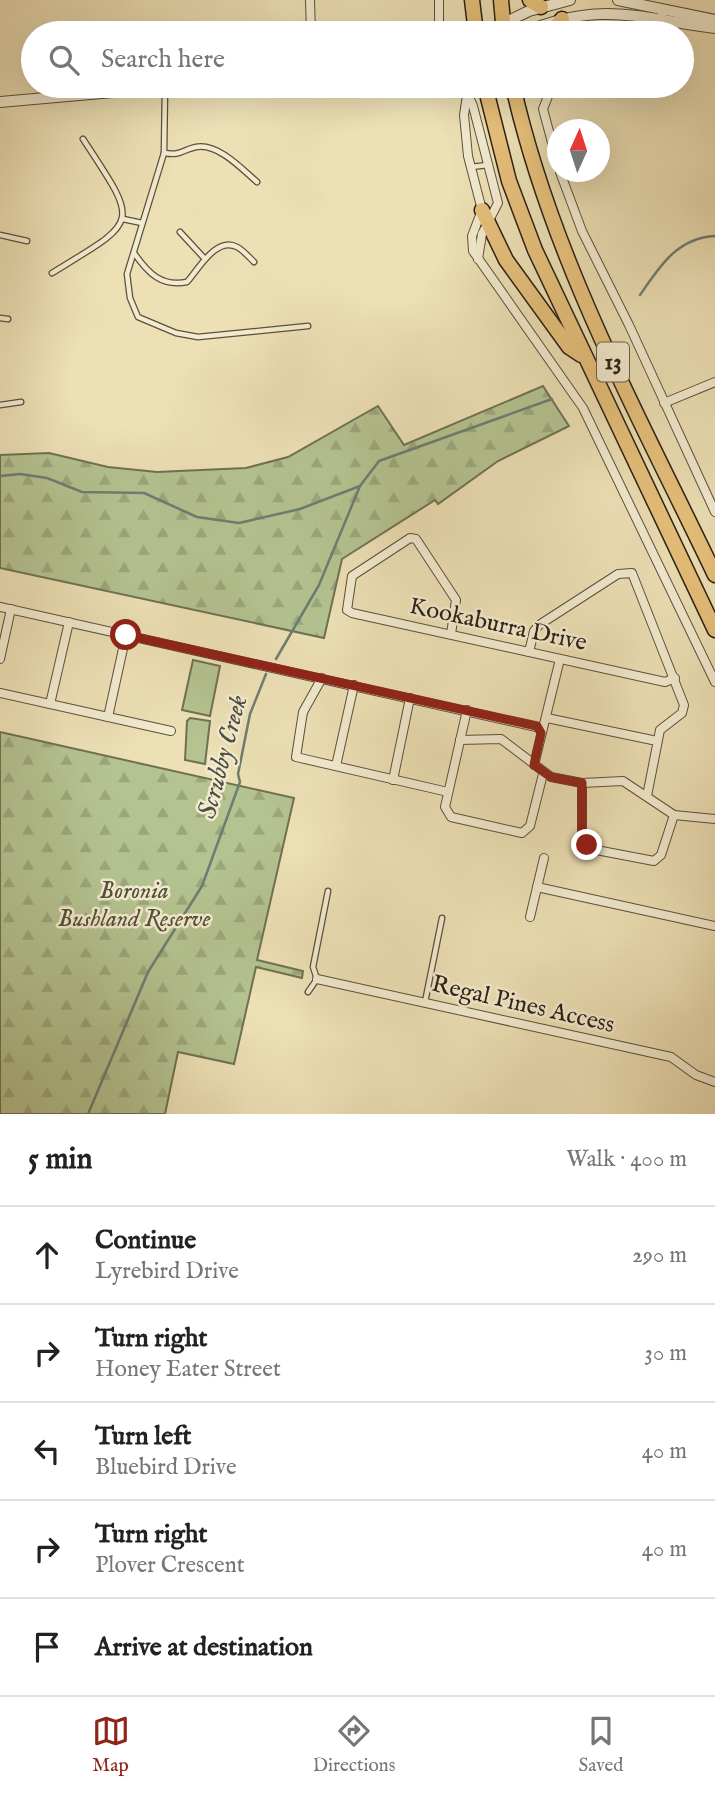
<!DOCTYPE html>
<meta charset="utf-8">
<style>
:root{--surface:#fff;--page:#f2f2f2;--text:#222;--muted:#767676;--line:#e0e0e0;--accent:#8f2418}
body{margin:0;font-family:"IM FELL English",serif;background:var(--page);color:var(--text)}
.compass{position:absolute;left:547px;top:119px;width:63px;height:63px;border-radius:50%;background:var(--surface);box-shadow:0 7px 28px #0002;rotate:3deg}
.stop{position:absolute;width:21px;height:21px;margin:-16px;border:5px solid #8f2418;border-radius:50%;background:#fff}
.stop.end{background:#8f2418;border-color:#fff;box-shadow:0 2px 7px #0008}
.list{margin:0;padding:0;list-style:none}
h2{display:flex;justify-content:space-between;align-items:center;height:91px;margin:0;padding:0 28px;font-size:30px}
h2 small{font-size:23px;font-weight:400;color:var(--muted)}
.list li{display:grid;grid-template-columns:46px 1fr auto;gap:21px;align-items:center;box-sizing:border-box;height:98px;padding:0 28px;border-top:2px solid var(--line)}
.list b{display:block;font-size:26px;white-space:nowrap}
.list p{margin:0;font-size:23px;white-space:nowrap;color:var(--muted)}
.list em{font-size:23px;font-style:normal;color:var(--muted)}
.icon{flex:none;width:38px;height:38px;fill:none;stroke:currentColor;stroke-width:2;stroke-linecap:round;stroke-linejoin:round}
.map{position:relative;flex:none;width:715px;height:1114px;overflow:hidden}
.search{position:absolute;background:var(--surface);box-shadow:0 7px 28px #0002;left:21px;right:21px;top:21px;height:77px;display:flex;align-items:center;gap:18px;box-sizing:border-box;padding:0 24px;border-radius:38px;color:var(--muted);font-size:26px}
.sheet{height:581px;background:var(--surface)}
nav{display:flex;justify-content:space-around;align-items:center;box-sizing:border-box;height:98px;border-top:2px solid var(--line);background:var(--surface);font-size:19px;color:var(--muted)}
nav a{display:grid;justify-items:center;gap:4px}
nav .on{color:var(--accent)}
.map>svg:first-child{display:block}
.forest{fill:url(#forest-firs);stroke:#6f7152;stroke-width:2}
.pitch{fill:#b4c390;stroke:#6f7152;stroke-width:2}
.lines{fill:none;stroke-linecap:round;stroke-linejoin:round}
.stream{stroke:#6d7d73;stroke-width:2.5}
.service-casing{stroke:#5b4f3d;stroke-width:7}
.minor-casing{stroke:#5b4f3d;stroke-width:10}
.tertiary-casing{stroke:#5b4f3d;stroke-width:12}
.trunk-casing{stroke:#2a1f15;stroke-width:17}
.service{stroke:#f3ebcf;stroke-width:4.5}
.minor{stroke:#f3ebcf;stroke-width:8}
.tertiary{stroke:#f3ebcf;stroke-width:10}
.trunk{stroke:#e6c07a;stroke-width:14}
.route{stroke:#8f2418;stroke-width:9}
.labels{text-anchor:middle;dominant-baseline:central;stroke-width:5;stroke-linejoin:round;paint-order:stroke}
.shield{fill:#f3ebcf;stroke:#665c4d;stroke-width:2}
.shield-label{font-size:23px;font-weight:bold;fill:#2a1f15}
.street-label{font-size:24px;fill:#2a1f15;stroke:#f3ebcf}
.park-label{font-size:24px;font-style:italic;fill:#53503a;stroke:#f3ebcf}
.water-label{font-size:26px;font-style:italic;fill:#4c4e44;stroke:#f3ebcf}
</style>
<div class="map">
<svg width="715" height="1114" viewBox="0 0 715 1114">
<defs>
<pattern id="forest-firs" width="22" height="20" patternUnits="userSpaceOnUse" patternTransform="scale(1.75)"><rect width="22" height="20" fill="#b4c390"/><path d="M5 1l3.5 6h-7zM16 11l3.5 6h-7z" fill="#9ba77b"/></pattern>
</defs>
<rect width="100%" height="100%" fill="#ede0b5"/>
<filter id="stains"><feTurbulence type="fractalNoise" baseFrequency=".00286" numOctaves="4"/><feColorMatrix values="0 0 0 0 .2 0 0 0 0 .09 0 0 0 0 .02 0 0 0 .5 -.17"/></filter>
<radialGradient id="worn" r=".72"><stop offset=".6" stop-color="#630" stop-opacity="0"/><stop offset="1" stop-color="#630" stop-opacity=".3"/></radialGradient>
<g class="forest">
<path d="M543 386 569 426 498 461 438 504 435 500 342 559 324 638 0 568V455L49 453 108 467 157 472 246 468 288 457 378 406 404 445Z"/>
<path d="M0 732 294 798 257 960 303 971 302 978 256 967 234 1064 178 1052 165 1114H0Z"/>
</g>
<g class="pitch">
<path d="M193 660 220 666 210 716 182 710Z"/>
<path d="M190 718 210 721 205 764 185 760 187 721Z"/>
</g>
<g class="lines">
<g class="stream">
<path d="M640 295C660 266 677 238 715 236"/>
<path d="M0 476 20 474 47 478 82 492 144 493 197 517 239 523 300 509 360 486"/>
<path d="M276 659 319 585 360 486 379 461 552 399"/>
<path d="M88 1114 148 972 202 886 240 782 238 774 250 714 266 674"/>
</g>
<g class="service-casing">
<g id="service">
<path d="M165 88 164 153 127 274 130 298 138 317 176 333 198 337 308 326"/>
<path d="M164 153C182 156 181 150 196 147 218 143 242 169 257 182"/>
<path d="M471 167 488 165"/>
<path d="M123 219 142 223"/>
<path d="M180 232 205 259"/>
<path d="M0 235 27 241"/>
<path d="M134 253C148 273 161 287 187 282 198 270 216 236 237 247 243 250 249 257 254 262"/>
<path d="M52 273C140 219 140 226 83 139"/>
<path d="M0 318 8 319"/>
<path d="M0 405 21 402"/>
<path d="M308 992 317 979 313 967 328 891"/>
<path d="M425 1002 442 918"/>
</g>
</g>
<g class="minor-casing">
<g id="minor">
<path d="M310 0 311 33"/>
<path d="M439 33V0"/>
<path d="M658 33 662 14"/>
<path d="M464 86 473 106 498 203 482 234 478 259"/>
<path d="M552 86 543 109 558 165"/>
<path d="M467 95 464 115 468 156 482 210 472 236 473 251 583 408 715 682"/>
<path d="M560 172 582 231 629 325 715 512"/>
<path d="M664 403 715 382"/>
<path d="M0 607 541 728"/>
<path d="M451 634 456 600 416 539 410 538 352 576 347 610 352 613 665 682 675 678"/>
<path d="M529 652 534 631 539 625 618 574 632 573 684 705 682 713 660 730 647 796"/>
<path d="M0 659 11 609"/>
<path d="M322 678 303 712 296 757 448 792"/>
<path d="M0 693 171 731"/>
<path d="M50 704 69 622"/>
<path d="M467 710 445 807 451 817 522 833 530 826 543 774"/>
<path d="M108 717 126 635"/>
<path d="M547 718 657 741"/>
<path d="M460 740 501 739 551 777 582 783 623 781 674 815 715 819"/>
<path d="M534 765 560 659"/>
<path d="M336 766 354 685"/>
<path d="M393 780 410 698"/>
<path d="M582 783V835L591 849 654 861 661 855 674 815"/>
<path d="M537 887 715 926"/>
<path d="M530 917 544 858"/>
<path d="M317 979 671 1057 696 1075 715 1082"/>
</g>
</g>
<g class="tertiary-casing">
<g id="tertiary">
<path d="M618 0 715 20"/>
<path d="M483 33 529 11 570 0"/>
<path d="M522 33C601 0 636 18 715 28"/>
<path d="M0 102 181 86"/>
</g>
</g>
<g class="trunk-casing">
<g id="trunk">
<path d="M472 0 476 33"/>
<path d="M501 0 504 33"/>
<path d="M530 0 541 7"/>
<path d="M552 33 562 19"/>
<path d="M485 86 509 181 535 250 715 630"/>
<path d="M513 86C552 259 639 416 715 575"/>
<path d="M482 210 506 260 569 347 581 355"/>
</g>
</g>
<use href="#service" class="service"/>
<use href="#minor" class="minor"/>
<use href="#tertiary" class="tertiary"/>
<use href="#trunk" class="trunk"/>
</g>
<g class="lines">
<path class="route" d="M126 635 537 726 541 733 534 765 551 777 582 783V835L587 845"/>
</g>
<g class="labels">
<rect class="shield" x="597" y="342.5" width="32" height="39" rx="5"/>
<g class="shield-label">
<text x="613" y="362">13</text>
</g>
<g class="street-label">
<text transform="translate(498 625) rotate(12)">Kookaburra Drive</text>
<text transform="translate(523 1005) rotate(13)">Regal Pines Access</text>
</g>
<g class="park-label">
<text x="134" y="891">Boronia<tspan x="134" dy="28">Bushland Reserve</tspan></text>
</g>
<g class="water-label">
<text transform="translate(223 757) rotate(-75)">Scrubby Creek</text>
</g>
</g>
<rect width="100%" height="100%" filter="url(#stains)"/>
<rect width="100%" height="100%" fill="url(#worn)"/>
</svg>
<svg class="compass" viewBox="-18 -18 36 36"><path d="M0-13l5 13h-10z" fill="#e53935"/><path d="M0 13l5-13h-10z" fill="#767676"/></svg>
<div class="stop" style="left:126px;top:635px"></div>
<div class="stop end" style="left:587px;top:845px"></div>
<div class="search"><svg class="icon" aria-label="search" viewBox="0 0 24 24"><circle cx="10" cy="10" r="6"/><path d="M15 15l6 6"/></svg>Search here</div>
</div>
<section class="sheet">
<h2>5 min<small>Walk · 400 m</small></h2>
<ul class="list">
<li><svg class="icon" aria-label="ahead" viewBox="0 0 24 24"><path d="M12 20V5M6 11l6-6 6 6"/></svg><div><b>Continue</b><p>Lyrebird Drive</p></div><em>290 m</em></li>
<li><svg class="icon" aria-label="right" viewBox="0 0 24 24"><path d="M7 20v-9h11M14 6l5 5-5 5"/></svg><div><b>Turn right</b><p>Honey Eater Street</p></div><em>30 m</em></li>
<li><svg class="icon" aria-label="left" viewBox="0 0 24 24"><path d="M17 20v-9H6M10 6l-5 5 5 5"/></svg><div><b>Turn left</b><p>Bluebird Drive</p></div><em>40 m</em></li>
<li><svg class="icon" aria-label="right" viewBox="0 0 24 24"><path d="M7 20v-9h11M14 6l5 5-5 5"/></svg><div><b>Turn right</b><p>Plover Crescent</p></div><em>40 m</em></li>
<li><svg class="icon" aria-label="arrive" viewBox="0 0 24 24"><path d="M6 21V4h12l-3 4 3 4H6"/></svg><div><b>Arrive at destination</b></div></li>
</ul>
</section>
<nav>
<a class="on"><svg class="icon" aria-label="map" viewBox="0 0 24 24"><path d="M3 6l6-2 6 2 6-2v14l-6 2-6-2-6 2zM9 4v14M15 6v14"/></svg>Map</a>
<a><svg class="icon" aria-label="directions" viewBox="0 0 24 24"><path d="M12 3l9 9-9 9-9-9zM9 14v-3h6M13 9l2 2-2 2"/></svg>Directions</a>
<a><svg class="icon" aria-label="saved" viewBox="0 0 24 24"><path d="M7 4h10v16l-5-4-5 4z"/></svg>Saved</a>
</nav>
